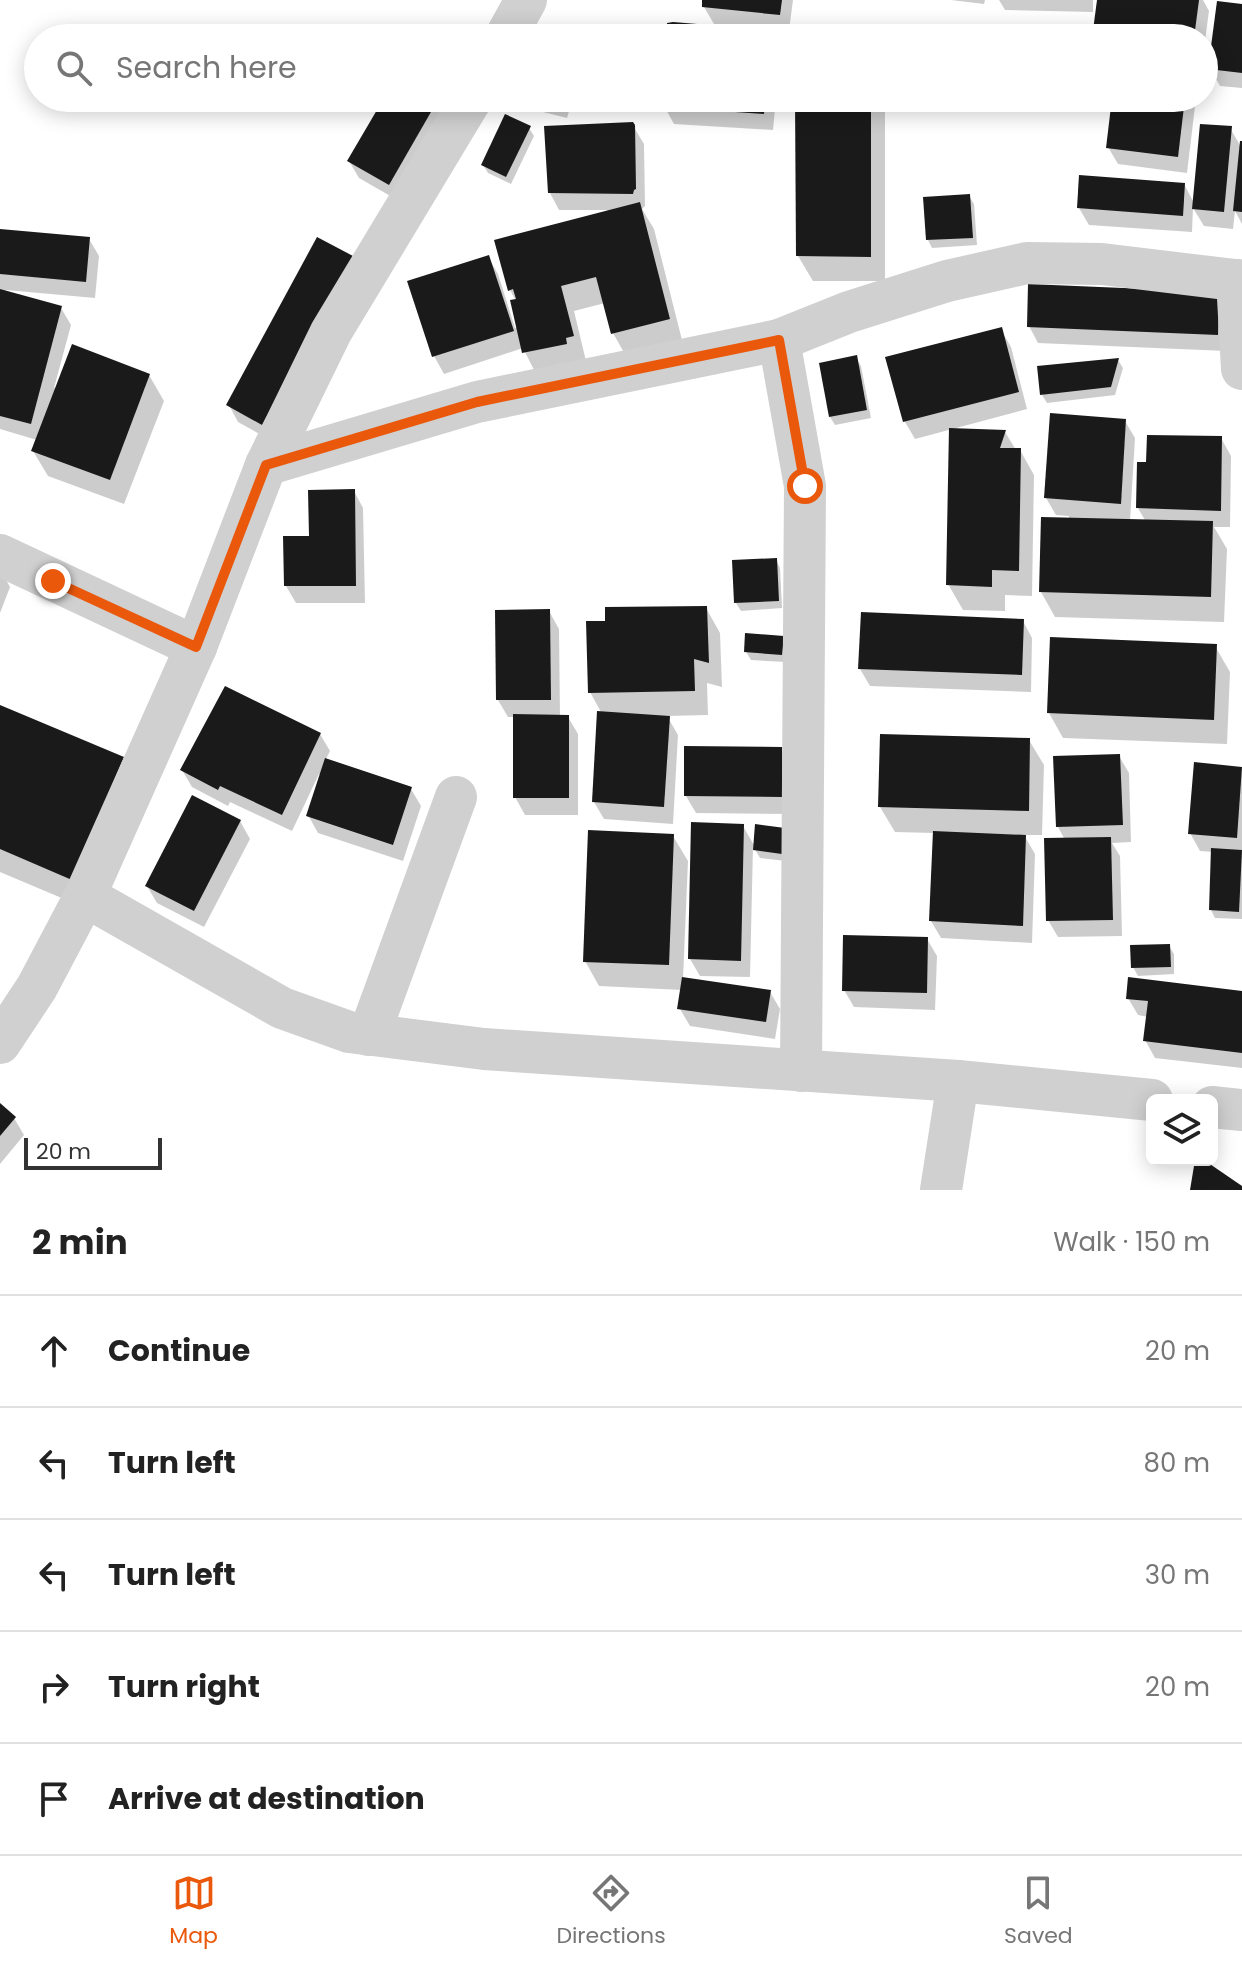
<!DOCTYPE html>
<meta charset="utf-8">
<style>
:root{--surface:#fff;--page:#f2f2f2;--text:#222;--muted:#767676;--line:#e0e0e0;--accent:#ea580c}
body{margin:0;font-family:Poppins,sans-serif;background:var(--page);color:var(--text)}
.controls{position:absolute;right:24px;bottom:24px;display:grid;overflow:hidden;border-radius:12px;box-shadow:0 4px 20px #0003}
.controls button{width:72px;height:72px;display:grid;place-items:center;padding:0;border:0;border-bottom:2px solid var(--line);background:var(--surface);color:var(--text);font:40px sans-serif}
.scale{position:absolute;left:24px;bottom:20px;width:138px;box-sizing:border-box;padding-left:8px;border:4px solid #333;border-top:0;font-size:22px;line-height:28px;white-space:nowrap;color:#333;-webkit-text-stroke:6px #fff;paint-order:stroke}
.stop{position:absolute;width:24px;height:24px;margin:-18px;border:6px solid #ea580c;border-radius:50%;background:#fff}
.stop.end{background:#ea580c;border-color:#fff;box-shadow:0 2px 8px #0008}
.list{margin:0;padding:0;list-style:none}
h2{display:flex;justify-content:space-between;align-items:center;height:104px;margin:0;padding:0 32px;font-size:34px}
h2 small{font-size:26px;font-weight:400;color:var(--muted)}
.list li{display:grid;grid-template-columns:52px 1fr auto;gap:24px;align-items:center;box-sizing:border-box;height:112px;padding:0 32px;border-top:2px solid var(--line)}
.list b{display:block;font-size:30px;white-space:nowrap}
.list em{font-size:26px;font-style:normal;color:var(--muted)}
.icon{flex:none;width:44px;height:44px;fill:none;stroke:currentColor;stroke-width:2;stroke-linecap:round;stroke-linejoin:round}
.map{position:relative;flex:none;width:1242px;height:1190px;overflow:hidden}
.search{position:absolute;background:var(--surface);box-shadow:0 4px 20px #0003;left:24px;right:24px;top:24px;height:88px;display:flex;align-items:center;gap:20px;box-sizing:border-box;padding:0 28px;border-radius:44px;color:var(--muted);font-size:30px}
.sheet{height:664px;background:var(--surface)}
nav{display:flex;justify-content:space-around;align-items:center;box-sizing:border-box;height:112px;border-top:2px solid var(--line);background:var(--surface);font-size:22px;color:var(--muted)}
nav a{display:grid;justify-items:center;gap:4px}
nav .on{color:var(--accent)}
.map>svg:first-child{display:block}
.shadow{fill:#0003}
.building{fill:#1a1a1a}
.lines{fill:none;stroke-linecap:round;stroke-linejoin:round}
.minor{stroke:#d0d0d0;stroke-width:42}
.route{stroke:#ea580c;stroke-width:10}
</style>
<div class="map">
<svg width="1242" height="1190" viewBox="0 0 1242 1190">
<rect width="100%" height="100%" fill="#fff"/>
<g class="shadow">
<path d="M704 0H793L789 31 768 29 773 38H668L746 31 747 27 714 24 704 7Z"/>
<path d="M951 0H985L984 4Z"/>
<path d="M999 0H1093V12L1005 10Z"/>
<path d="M1099 0H1203L1209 11 1204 48V38H1094Z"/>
<path d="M1242 6V88L1220 86 1210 68Z"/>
<path d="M386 98H446L452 109 399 201 359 178 349 161Z"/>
<path d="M536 98H573L567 118 539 111 534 103Z"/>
<path d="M664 98H776L773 130 674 124 664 106Z"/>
<path d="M797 98H885V281H813L798 256Z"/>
<path d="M1114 98H1196L1187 173 1118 164 1108 147Z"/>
<path d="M632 124 644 144 645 206 642 209 654 229 683 344 627 358 613 333 605 303 574 311 586 361 534 370 523 348 444 374 434 356 410 282 488 257 498 274 515 328 518 327 516 301 510 290 608 210H559L550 193Z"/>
<path d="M529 128 534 136 511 184 488 173 483 165Z"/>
<path d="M1230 128 1241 147 1242 140V224L1235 211 1233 229 1204 226 1193 208 1192 232 1089 225 1079 208 1184 184 1194 203Z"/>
<path d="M969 196 974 204 977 245 932 248 928 240Z"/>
<path d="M0 231 89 239 99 256 95 298 6 290 5 292 61 308 71 325 54 388 149 375 164 401 124 504 48 476 33 451 37 440 0 429Z"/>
<path d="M351 258 272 441 238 422 229 405Z"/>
<path d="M1218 294 1226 351 1038 343 1029 326Z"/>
<path d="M1001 330 1011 347 1027 409 915 439 905 422 888 358Z"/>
<path d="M856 358 861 366 871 418 835 425 830 417Z"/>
<path d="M1118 360 1123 368 1115 395 1047 403 1042 395Z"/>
<path d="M1125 421 1135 438 1130 521 1146 522 1138 508 1148 464 1221 438 1231 456 1230 527H1214L1227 549 1224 622 1055 617 1041 592 1069 519V516L1056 515 1046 498Z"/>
<path d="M1005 432 1016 450H1020L1034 475 1032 596 1005 595V611L963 610 948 584Z"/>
<path d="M354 491 363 508 365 603H296L286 586Z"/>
<path d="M776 560 780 568 782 608 741 611 736 603Z"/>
<path d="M0 569 10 587 0 613Z"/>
<path d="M706 608 720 633 722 687 707 683 708 715 667 716 678 735 673 824 604 819 594 802 602 714 590 692 607 623Z"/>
<path d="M549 611 559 629 560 717H568L578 734V815H525L515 797V717H508L498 700Z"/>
<path d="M1023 621 1032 638 1031 692 870 686 860 669Z"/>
<path d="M783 638 786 662 751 660 746 652Z"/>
<path d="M1215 646 1230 672 1227 744 1063 738 1049 713Z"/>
<path d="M0 707 90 910 0 872Z"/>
<path d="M320 734 330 751 325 761 411 789 421 806 403 861 318 833 308 815 321 775 319 774 292 831 230 802 228 806 192 787 182 770Z"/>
<path d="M1029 740 1044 765 1042 835H1024L1035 854 1032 943 941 938 931 921 934 833 895 832 880 807Z"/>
<path d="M781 749 791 766V814L696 813 686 796Z"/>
<path d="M1119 756 1129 773 1131 842 1112 843 1120 856 1122 936 1058 937 1048 920 1065 840 1058 827Z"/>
<path d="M1242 769V919L1215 918 1211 910 1213 852 1200 851 1190 833Z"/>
<path d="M240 821 250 839 204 927 157 903 147 886Z"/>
<path d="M743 826 755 847 783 829 786 861 760 858 753 846 750 977 700 976 690 959Z"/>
<path d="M673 836 688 861 683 979 770 992 780 1009 775 1039 690 1026 680 1009 682 990 599 986 585 961Z"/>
<path d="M927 939 937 956 935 1010 854 1007 844 990Z"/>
<path d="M1169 946 1174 954V974L1138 976 1133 967Z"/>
<path d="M1242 993V1068L1155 1058 1145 1040 1148 1017 1138 1015 1128 998Z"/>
<path d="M0 1106 14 1118 24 1135 0 1164Z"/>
</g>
<g class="building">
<path d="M702 0H782L780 15 702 7Z"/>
<path d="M1097 0H1199L1194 38H1092Z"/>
<path d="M1217 1 1242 4V73L1208 69Z"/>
<path d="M673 22 769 30 771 31V38H666L667 23Z"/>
<path d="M384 98H439L389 185 347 161Z"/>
<path d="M533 98H567L563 111 532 103Z"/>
<path d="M662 98H765L764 114 662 107Z"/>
<path d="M795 98H871V257L796 256Z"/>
<path d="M1112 98H1185L1178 157 1106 148Z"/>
<path d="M505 114 531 126 506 177 481 165Z"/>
<path d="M633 122 635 125 636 189 634 190 633 194 548 193 544 126Z"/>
<path d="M1200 124 1232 126 1224 212 1192 209Z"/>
<path d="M1240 141H1242V212L1233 211Z"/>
<path d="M1079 175 1185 183 1183 216 1077 208Z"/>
<path d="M970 194 973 238 926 240 923 197Z"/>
<path d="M640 202 670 319 611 334 596 277 561 286 574 336 566 338 567 344 522 353 510 300 516 299 513 289 508 291 494 240Z"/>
<path d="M0 229 90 237 86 282 0 274Z"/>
<path d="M317 237 353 256 262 425 226 405Z"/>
<path d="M489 255 514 331 432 357 407 281Z"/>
<path d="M1028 284 1219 292 1218 335 1027 327Z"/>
<path d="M0 289 62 306 31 424 0 416Z"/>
<path d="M1002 327 1019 392 903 422 885 357Z"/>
<path d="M72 344 150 374 110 480 31 451Z"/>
<path d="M857 355 867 410 829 417 819 363Z"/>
<path d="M1119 358 1111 387 1040 395 1037 366Z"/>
<path d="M1050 413 1126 419 1121 504 1044 498Z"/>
<path d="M949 428 1006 430 1000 448H1021L1019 571 992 570V587L946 585Z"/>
<path d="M1147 435 1222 436 1221 511 1136 508 1137 462H1146Z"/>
<path d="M355 489 356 586H284L283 536H309L308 490Z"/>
<path d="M1041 517 1213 521 1211 597 1039 592Z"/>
<path d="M777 558 779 601 734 603 732 560Z"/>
<path d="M707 606 709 663 694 659 695 691 588 693 586 621H605V607Z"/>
<path d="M550 609 551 700H496L495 610Z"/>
<path d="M861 612 1024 619 1022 675 858 669Z"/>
<path d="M745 633 784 636 782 655 744 652Z"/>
<path d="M1050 637 1217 644 1214 720 1047 713Z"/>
<path d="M225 686 321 733 282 815 220 786 218 790 180 770Z"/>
<path d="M0 705 124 757 72 880 0 849Z"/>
<path d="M597 711 670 716 664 807 592 802Z"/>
<path d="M513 714 569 715V798H513Z"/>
<path d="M880 734 1030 738 1029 811 878 807Z"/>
<path d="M684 746 782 747V797L684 796Z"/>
<path d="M1120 754 1123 825 1056 827 1053 756Z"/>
<path d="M325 758 412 787 393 845 306 816Z"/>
<path d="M1194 762 1242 767 1237 838 1188 834Z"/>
<path d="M192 795 241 820 194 911 145 886Z"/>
<path d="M691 822 744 824 741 961 688 959Z"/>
<path d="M755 824 785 828 782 854 753 850Z"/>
<path d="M588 830 674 834 669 965 583 962Z"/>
<path d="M933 831 1026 835 1023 926 929 921Z"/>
<path d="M1111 837 1113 920 1046 921 1044 838Z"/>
<path d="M1211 848 1242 850 1239 912 1209 910Z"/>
<path d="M843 935 928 937 927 993 842 991Z"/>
<path d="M1170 944 1171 967 1131 968 1130 945Z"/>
<path d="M682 977 771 990 766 1022 677 1009Z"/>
<path d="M1128 977 1242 991V1053L1143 1041 1148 1001 1126 999Z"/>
<path d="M0 1103 16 1117 0 1136Z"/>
<path d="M1195 1160H1204L1242 1186V1190H1190Z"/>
</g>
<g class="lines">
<g class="minor">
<path d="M505 38 526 0"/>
<path d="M1237 280 1242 369"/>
<path d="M779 340 805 486 801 1071"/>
<path d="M266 465 477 402 779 340 849 312 947 281 1027 263 1102 264 1242 281"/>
<path d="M0 555 196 647"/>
<path d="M85 896 282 1008 349 1032 484 1049 958 1081 1152 1100"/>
<path d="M369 1035 456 797"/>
<path d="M0 1043 37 987 85 896 196 647 266 465 331 332 472 98"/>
<path d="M1212 1107 1242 1110"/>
<path d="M941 1190 958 1081"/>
</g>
</g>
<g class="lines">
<path class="route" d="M53 581 196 647 266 465 477 402 779 340 805 486"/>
</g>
</svg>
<div class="controls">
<button><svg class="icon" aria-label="layers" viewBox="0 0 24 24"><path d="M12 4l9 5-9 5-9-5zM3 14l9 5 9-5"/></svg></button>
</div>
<div class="scale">20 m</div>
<div class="stop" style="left:805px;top:486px"></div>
<div class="stop end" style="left:53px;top:581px"></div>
<div class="search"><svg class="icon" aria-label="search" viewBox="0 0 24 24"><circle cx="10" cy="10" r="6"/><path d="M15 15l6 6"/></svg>Search here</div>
</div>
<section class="sheet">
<h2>2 min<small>Walk · 150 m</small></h2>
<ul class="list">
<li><svg class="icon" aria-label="ahead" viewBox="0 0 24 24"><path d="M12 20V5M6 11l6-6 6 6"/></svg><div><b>Continue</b></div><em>20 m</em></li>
<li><svg class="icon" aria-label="left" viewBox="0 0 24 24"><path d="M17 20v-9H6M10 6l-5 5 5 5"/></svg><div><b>Turn left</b></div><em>80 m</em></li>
<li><svg class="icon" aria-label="left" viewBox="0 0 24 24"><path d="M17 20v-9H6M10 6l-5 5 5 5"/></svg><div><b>Turn left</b></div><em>30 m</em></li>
<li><svg class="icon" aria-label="right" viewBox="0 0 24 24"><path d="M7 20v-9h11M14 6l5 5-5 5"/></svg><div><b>Turn right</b></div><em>20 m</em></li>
<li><svg class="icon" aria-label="arrive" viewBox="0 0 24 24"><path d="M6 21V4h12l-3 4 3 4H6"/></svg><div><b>Arrive at destination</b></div></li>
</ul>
</section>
<nav>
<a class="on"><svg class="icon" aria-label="map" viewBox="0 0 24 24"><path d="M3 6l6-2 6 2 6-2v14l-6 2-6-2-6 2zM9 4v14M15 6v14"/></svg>Map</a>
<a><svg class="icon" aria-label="directions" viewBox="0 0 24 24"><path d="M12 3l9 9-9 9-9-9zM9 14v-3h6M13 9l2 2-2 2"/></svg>Directions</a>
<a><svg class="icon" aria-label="saved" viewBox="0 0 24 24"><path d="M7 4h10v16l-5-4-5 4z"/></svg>Saved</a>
</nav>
